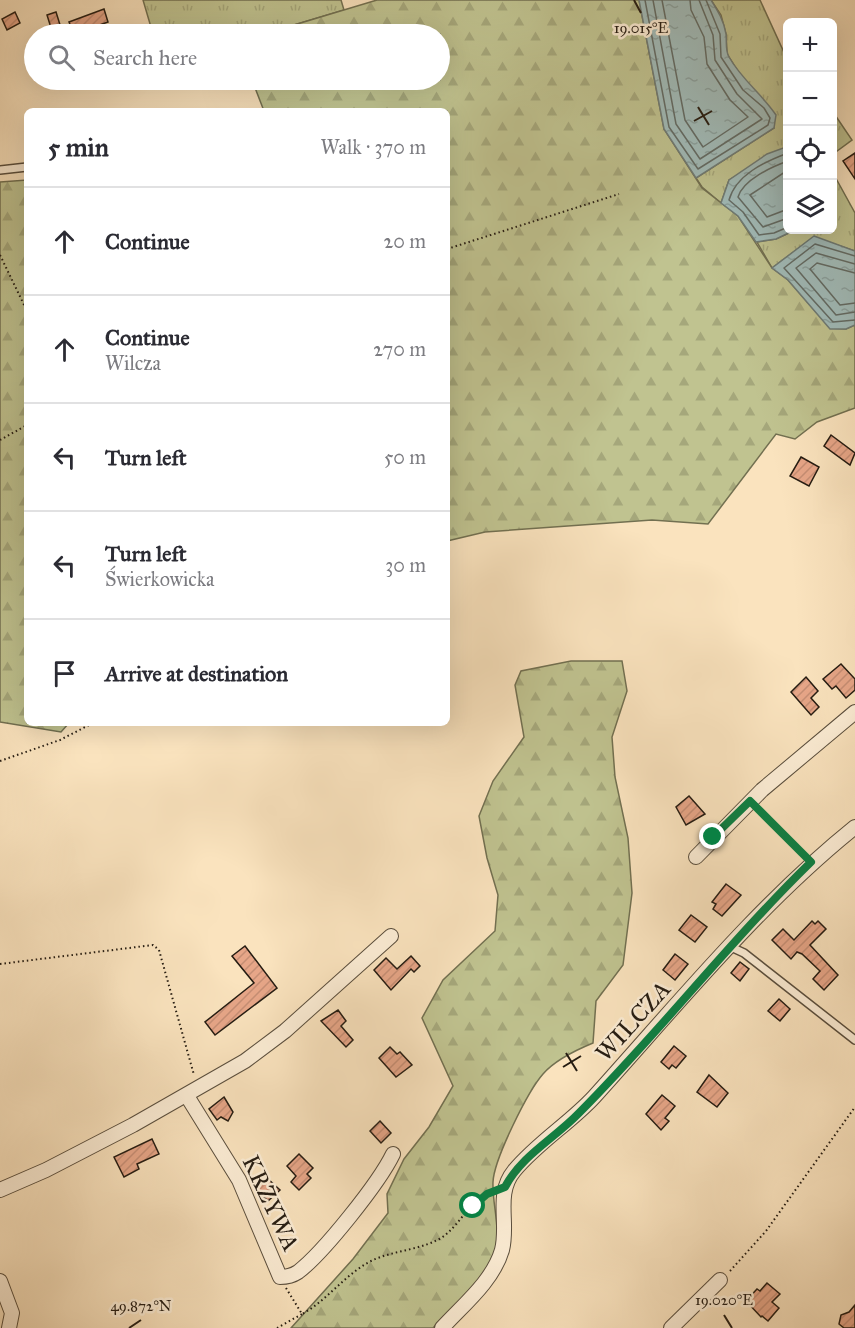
<!DOCTYPE html>
<meta charset="utf-8">
<style>
:root{--surface:#fff;--page:#f7f7f7;--text:#2b2b33;--muted:#7c7c81;--line:#e1e1e2}
body{margin:0;font-family:"IM FELL Great Primer",serif;background:var(--page);color:var(--text)}
.controls{position:absolute;right:18px;top:18px;display:grid;overflow:hidden;border-radius:9px;box-shadow:0 6px 24px #0002}
.controls button{width:54px;height:54px;display:grid;place-items:center;padding:0;border:0;border-bottom:2px solid var(--line);background:var(--surface);color:var(--text);font:30px sans-serif}
.stop{position:absolute;width:18px;height:18px;margin:-14px;border:4px solid #0b8043;border-radius:50%;background:#fff}
.stop.end{background:#0b8043;border-color:#fff;box-shadow:0 2px 6px #0008}
.list{margin:0;padding:0;list-style:none}
h2{display:flex;justify-content:space-between;align-items:center;height:78px;margin:0;padding:0 24px;font-size:26px}
h2 small{font-size:20px;font-weight:400;color:var(--muted)}
.list li{display:grid;grid-template-columns:39px 1fr auto;gap:18px;align-items:center;box-sizing:border-box;height:108px;padding:0 24px;border-top:2px solid var(--line)}
.list b{display:block;font-size:22px;white-space:nowrap}
.list p{margin:0;font-size:20px;white-space:nowrap;color:var(--muted)}
.list em{font-size:20px;font-style:normal;color:var(--muted)}
.icon{flex:none;width:33px;height:33px;fill:none;stroke:currentColor;stroke-width:2;stroke-linecap:round;stroke-linejoin:round}
.map{position:relative;flex:none;width:855px;height:1328px;overflow:hidden}
.search{position:absolute;background:var(--surface);box-shadow:0 6px 24px #0002;left:24px;top:24px;width:426px;height:66px;display:flex;align-items:center;gap:15px;box-sizing:border-box;padding:0 21px;border-radius:33px;color:var(--muted);font-size:22px}
.panel{position:absolute;background:var(--surface);box-shadow:0 6px 24px #0002;left:24px;top:108px;width:426px;height:618px;border-radius:9px}
.map>svg:first-child{display:block}
.grass{fill:url(#grass-tufts);stroke:#727051;stroke-width:1.5}
.forest{fill:url(#forest-firs);stroke:#727051;stroke-width:1.5}
.water{fill:url(#water-ripples);stroke:#6f7c77;stroke-width:1.5}
.lines{fill:none;stroke-linecap:round;stroke-linejoin:round}
.shore{stroke:#636c66;stroke-width:1.5}
.building{fill:url(#building-hatch);stroke:#251c12;stroke-width:1.5}
.service-casing{stroke:#5a4e3d;stroke-width:10}
.minor-casing{stroke:#5a4e3d;stroke-width:16}
.path{stroke:#251c12;stroke-width:2;stroke-dasharray:1.5 3;stroke-linecap:butt}
.service{stroke:#fcedd5;stroke-width:7}
.minor{stroke:#fcedd5;stroke-width:14}
.route{stroke:#0b8043;stroke-width:8}
.ticks{fill:none;stroke:#251c12;stroke-width:2}
.labels{text-anchor:middle;dominant-baseline:central;stroke-width:5;stroke-linejoin:round;paint-order:stroke}
.street-label{font-size:24px;fill:#251c12;stroke:#fcedd5}
.ticks-label{font-size:15px;text-anchor:middle;fill:#251c12;stroke:#fcedd5;stroke-width:5;stroke-linejoin:round;paint-order:stroke}
</style>
<div class="map">
<svg width="855" height="1328" viewBox="0 0 855 1328">
<defs>
<pattern id="grass-tufts" width="24" height="20" patternUnits="userSpaceOnUse" patternTransform="scale(1.5)"><rect width="24" height="20" fill="#c0c390"/><path d="M3 7l-1-3M5 7V3M7 7l1-3M15 17l-1-3M17 17v-4M19 17l1-3" fill="none" stroke="#a5a77b"/></pattern>
<pattern id="forest-firs" width="22" height="20" patternUnits="userSpaceOnUse" patternTransform="scale(1.5)"><rect width="22" height="20" fill="#c0c390"/><path d="M5 1l3.5 6h-7zM16 11l3.5 6h-7z" fill="#a5a77b"/></pattern>
<pattern id="water-ripples" width="26" height="14" patternUnits="userSpaceOnUse" patternTransform="scale(1.5)"><rect width="26" height="14" fill="#a1bcba"/><path d="M2 4q2-2 4 0t4 0M15 11q2-2 4 0t4 0" fill="none" stroke="#8aa19f"/></pattern>
<pattern id="building-hatch" width="6" height="6" patternUnits="userSpaceOnUse" patternTransform="scale(1.5)"><rect width="6" height="6" fill="#e7a688"/><path d="M-1 1l2-2M0 6l6-6M5 7l2-2" fill="none" stroke="#c68e74"/></pattern>
</defs>
<rect width="100%" height="100%" fill="#fae3be"/>
<filter id="stains"><feTurbulence type="fractalNoise" baseFrequency=".00333" numOctaves="4"/><feColorMatrix values="0 0 0 0 .2 0 0 0 0 .09 0 0 0 0 .02 0 0 0 .5 -.17"/></filter>
<radialGradient id="worn" r=".72"><stop offset=".6" stop-color="#630" stop-opacity="0"/><stop offset="1" stop-color="#630" stop-opacity=".3"/></radialGradient>
<g class="grass">
<path d="M143 0H341L344 10 264 34H153Z"/>
<path d="M711 0H760L787 59V150L786 147 729 180 721 203 702 187 696 178 774 128 727 54 726 34 721 15Z"/>
<path d="M833 112 852 140 833 154H832Z"/>
<path d="M833 173 855 213V251L814 237 772 268 757 242 776 239 795 230H832Z"/>
</g>
<g class="forest">
<path d="M377 0H639L664 129 702 188 738 216 772 268 788 280 830 328 846 329 855 325V408L817 422 795 439 776 434 708 524 652 520 485 532 447 541V111H264L252 80H440V34H264Z"/>
<path d="M27 180V723H69L61 732 0 722V182Z"/>
<path d="M571 661H622L627 691 612 737 615 777 628 838 632 893 623 965 596 1001 593 1043C576 1050 555 1060 543 1074 528 1091 494 1159 493 1182 492 1206 502 1230 494 1254 486 1278 451 1309 433 1328H291L353 1259 388 1213 387 1194 404 1159 429 1127 453 1086 422 1018 443 980 495 931 498 895 487 858 479 816 493 781 524 737 515 685 521 671Z"/>
</g>
<g class="water">
<path d="M639 0H711C718 11 724 21 726 34 727 42 725 50 729 57 742 80 762 94 776 115L774 128 696 178 664 129Z"/>
<path d="M786 147 788 230H795L776 239 756 242 738 216 721 203 729 180 767 154Z"/>
<path d="M814 236 855 251V325L846 329H830L788 280 772 268Z"/>
</g>
<g class="lines">
<g class="shore">
<path d="M645 0 669 127 698 169 768 125 770 118 764 108 743 90 721 57 720 34 706 0"/>
<path d="M653 0 676 124 700 159 762 119 737 94 715 60 713 35 699 0"/>
<path d="M662 0 685 120 703 147 748 117 730 100 707 64 704 37 691 10 690 0"/>
<path d="M788 153C764 162 736 175 729 200L743 212 759 235 774 233 788 227"/>
<path d="M788 161C771 167 743 180 738 197L763 227 788 218"/>
<path d="M788 170 750 195 767 217 788 209"/>
<path d="M855 256 815 244 784 268 833 322 855 320"/>
<path d="M855 264 816 253 796 268 836 315 855 312"/>
<path d="M855 273 817 263 810 269 840 305 855 303"/>
</g>
</g>
<g class="building">
<path d="M104 9 108 22 74 34 69 22Z"/>
<path d="M15 12 20 23 7 30 2 19Z"/>
<path d="M56 12 61 28 52 31 47 15Z"/>
<path d="M855 153V179L843 161Z"/>
<path d="M831 435 855 453 850 465 824 446Z"/>
<path d="M801 457 819 467 809 486 790 476Z"/>
<path d="M841 664 855 679V690L846 698 836 686 832 689 823 679Z"/>
<path d="M806 677 818 691 811 698 819 707 811 715 791 692Z"/>
<path d="M689 796 705 814 686 825 676 807Z"/>
<path d="M726 884 741 895 722 916 713 909 716 904 712 902Z"/>
<path d="M691 915 707 927 695 942 679 930Z"/>
<path d="M812 921 815 924 818 921 826 929 810 945 838 975 824 990 813 979 820 971 802 954 797 952 791 959 772 940 783 929 794 940Z"/>
<path d="M245 946 277 988 215 1035 205 1022 254 983 232 956Z"/>
<path d="M675 954 688 964 675 980 663 970Z"/>
<path d="M411 956 420 966 414 972 411 969 391 990 374 970 386 958 397 969Z"/>
<path d="M740 962 749 969 740 981 731 973Z"/>
<path d="M779 999 790 1009 780 1021 768 1011Z"/>
<path d="M338 1010 346 1021 341 1026 353 1040 346 1047 321 1021Z"/>
<path d="M674 1046 686 1056 676 1068 672 1065 669 1069 661 1062Z"/>
<path d="M390 1047 397 1054 400 1052 412 1065 396 1077 379 1058Z"/>
<path d="M709 1075 728 1093 717 1107 697 1092Z"/>
<path d="M662 1095 675 1106 665 1118 669 1121 661 1130 646 1114Z"/>
<path d="M224 1097 233 1112 228 1121 221 1117 217 1120 209 1109Z"/>
<path d="M380 1121 391 1133 381 1143 370 1131Z"/>
<path d="M152 1139 159 1154 137 1164 139 1169 124 1177 114 1157Z"/>
<path d="M299 1154 313 1168 307 1174 311 1178 299 1190 291 1182 296 1176 287 1166Z"/>
<path d="M267 1178 280 1190 268 1201 256 1189Z"/>
<path d="M767 1283 780 1294 772 1302 779 1308 768 1321 762 1316 761 1317 746 1301 757 1289 760 1291Z"/>
<path d="M855 1305V1328H844L839 1324 841 1315 849 1312Z"/>
</g>
<g class="lines">
<g class="service-casing">
<g id="service">
<path d="M0 170 27 167"/>
<path d="M731 947 744 953 855 1040"/>
</g>
</g>
<g class="minor-casing">
<g id="minor">
<path d="M696 857 762 790 855 712"/>
<path d="M187 1096 239 1180 280 1277C287 1277 292 1276 298 1272 323 1253 379 1183 393 1154"/>
<path d="M0 1190 46 1170 133 1125 245 1061 285 1031 391 936"/>
<path d="M0 1281 12 1313 9 1328"/>
<path d="M442 1328C463 1305 493 1281 502 1250 509 1223 495 1194 514 1171 537 1143 570 1123 594 1097 678 1004 758 905 855 827"/>
<path d="M671 1328 720 1280"/>
</g>
</g>
<g class="path">
<path d="M447 249 619 194"/>
<path d="M0 255 27 311"/>
<path d="M0 440 27 425"/>
<path d="M0 761 60 740 93 723"/>
<path d="M759 810 803 855"/>
<path d="M0 964 153 945 159 950 194 1075"/>
<path d="M730 1271 766 1231 855 1107"/>
<path d="M286 1288 302 1314C328 1300 344 1275 371 1261 393 1250 424 1250 444 1236 461 1223 471 1199 491 1192"/>
<path d="M277 1328 302 1314"/>
</g>
<use href="#service" class="service"/>
<use href="#minor" class="minor"/>
</g>
<g class="lines">
<path class="route" d="M473 1206 487 1194 505 1187C522 1155 554 1139 579 1113 659 1033 729 942 811 862L750 801 713 837"/>
</g>
<path class="ticks" d="M634 0 641 13M698 107 709 125M694 121 712 111M566 1053 577 1071M563 1067 581 1056M724 1315 732 1328M129 1328 141 1320"/>
<g class="labels">
<g class="street-label">
<text transform="translate(633 1021) rotate(-48)">WILCZA</text>
<text transform="translate(271 1203) rotate(65)">KRZYWA</text>
</g>
</g>
<g class="ticks-label">
<text x="641" y="33">19.015°E</text>
<text x="724" y="1305">19.020°E</text>
<text x="141" y="1311">49.872°N</text>
</g>
<rect width="100%" height="100%" filter="url(#stains)"/>
<rect width="100%" height="100%" fill="url(#worn)"/>
</svg>
<div class="controls">
<button>+</button>
<button>−</button>
<button><svg class="icon" aria-label="locate" viewBox="0 0 24 24"><circle cx="12" cy="12" r="6"/><path d="M12 2v4M12 18v4M2 12h4M18 12h4"/></svg></button>
<button><svg class="icon" aria-label="layers" viewBox="0 0 24 24"><path d="M12 4l9 5-9 5-9-5zM3 14l9 5 9-5"/></svg></button>
</div>
<div class="stop" style="left:473px;top:1206px"></div>
<div class="stop end" style="left:713px;top:837px"></div>
<div class="search"><svg class="icon" aria-label="search" viewBox="0 0 24 24"><circle cx="10" cy="10" r="6"/><path d="M15 15l6 6"/></svg>Search here</div>
<section class="panel">
<h2>5 min<small>Walk · 370 m</small></h2>
<ul class="list">
<li><svg class="icon" aria-label="ahead" viewBox="0 0 24 24"><path d="M12 20V5M6 11l6-6 6 6"/></svg><div><b>Continue</b></div><em>20 m</em></li>
<li><svg class="icon" aria-label="ahead" viewBox="0 0 24 24"><path d="M12 20V5M6 11l6-6 6 6"/></svg><div><b>Continue</b><p>Wilcza</p></div><em>270 m</em></li>
<li><svg class="icon" aria-label="left" viewBox="0 0 24 24"><path d="M17 20v-9H6M10 6l-5 5 5 5"/></svg><div><b>Turn left</b></div><em>50 m</em></li>
<li><svg class="icon" aria-label="left" viewBox="0 0 24 24"><path d="M17 20v-9H6M10 6l-5 5 5 5"/></svg><div><b>Turn left</b><p>Świerkowicka</p></div><em>30 m</em></li>
<li><svg class="icon" aria-label="arrive" viewBox="0 0 24 24"><path d="M6 21V4h12l-3 4 3 4H6"/></svg><div><b>Arrive at destination</b></div></li>
</ul>
</section>
</div>
